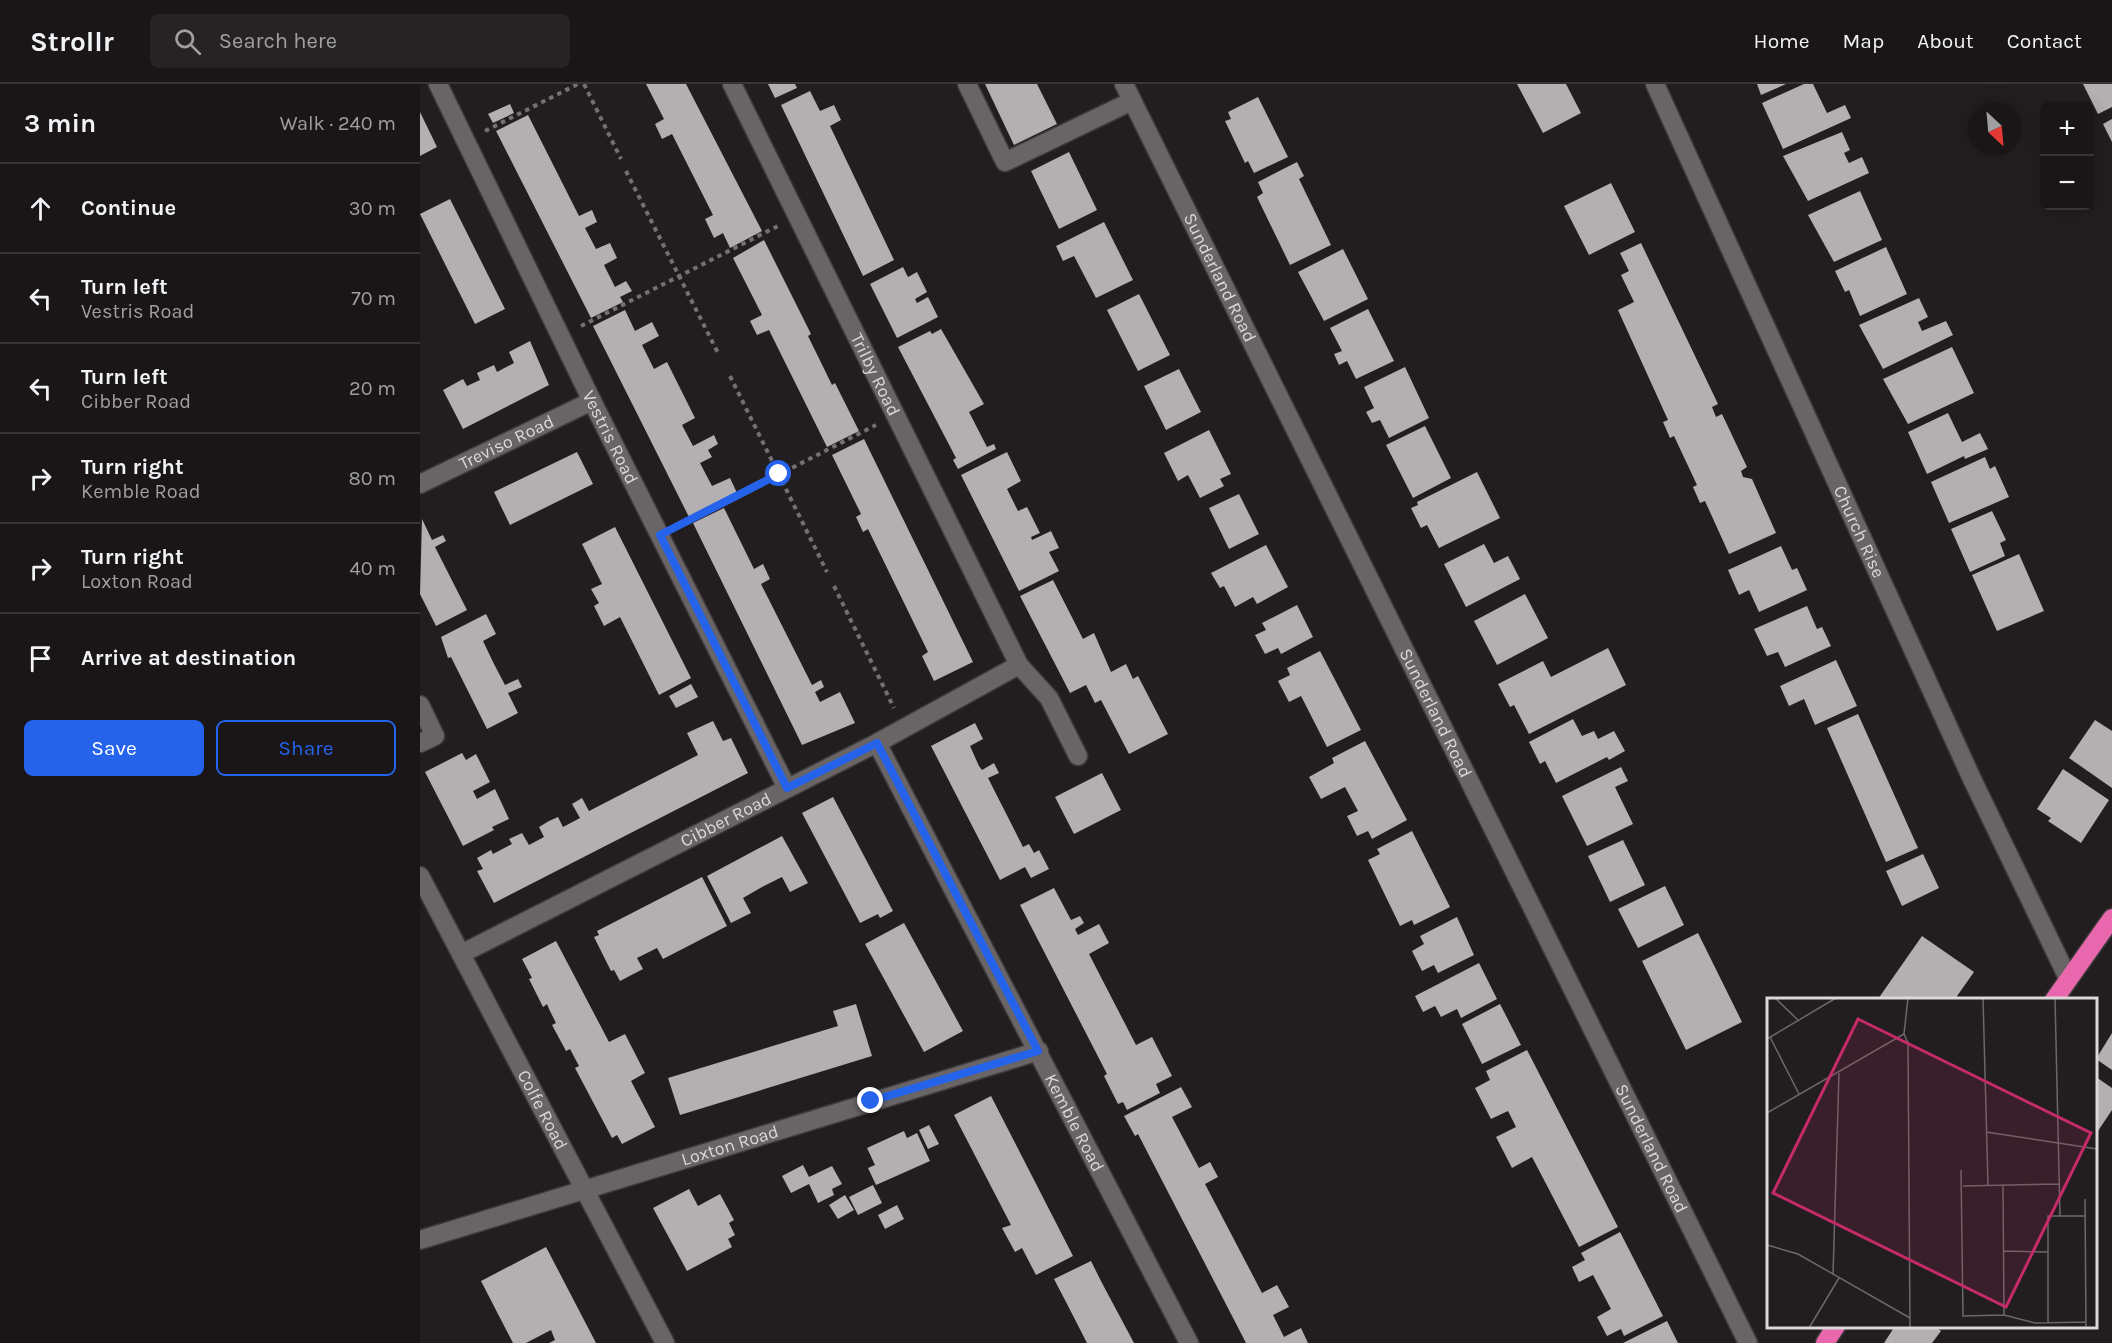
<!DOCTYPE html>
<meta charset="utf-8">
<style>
:root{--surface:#1a1618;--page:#272325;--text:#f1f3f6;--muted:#9f9fa2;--line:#383537;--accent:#2563eb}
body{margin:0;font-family:Karla,sans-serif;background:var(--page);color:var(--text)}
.controls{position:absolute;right:18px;top:18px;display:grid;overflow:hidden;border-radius:9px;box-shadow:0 3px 15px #0003}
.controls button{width:54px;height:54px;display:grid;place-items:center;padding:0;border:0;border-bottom:2px solid var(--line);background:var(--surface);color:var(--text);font:30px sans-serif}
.compass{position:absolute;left:1548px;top:18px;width:54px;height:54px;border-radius:50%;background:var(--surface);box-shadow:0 3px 15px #0003;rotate:154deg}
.stop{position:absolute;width:18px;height:18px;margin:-14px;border:4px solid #2563eb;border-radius:50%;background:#fff}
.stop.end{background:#2563eb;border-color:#fff;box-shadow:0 2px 6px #0008}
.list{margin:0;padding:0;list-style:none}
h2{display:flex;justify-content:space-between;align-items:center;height:78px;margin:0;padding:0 24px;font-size:26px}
h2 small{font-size:20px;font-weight:400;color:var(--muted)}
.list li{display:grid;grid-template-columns:39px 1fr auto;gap:18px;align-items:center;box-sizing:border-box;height:90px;padding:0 24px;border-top:2px solid var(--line)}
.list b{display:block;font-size:22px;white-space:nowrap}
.list p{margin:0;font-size:20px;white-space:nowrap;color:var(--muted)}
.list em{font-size:20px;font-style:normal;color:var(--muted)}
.actions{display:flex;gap:12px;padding:18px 24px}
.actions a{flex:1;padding:14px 0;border:2px solid var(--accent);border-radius:9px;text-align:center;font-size:21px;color:var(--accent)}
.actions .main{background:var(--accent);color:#fff}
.icon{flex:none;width:33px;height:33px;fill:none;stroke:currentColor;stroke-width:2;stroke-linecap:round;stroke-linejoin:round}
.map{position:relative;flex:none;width:1692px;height:1259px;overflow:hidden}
header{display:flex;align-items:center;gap:36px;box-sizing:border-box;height:84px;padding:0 30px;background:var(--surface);border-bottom:2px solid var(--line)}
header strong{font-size:28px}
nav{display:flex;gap:33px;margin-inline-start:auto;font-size:21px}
.search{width:420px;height:54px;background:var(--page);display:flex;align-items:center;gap:15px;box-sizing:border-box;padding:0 21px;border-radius:9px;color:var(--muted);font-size:22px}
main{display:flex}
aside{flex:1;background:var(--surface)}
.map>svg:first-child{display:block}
.building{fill:#b4afb1}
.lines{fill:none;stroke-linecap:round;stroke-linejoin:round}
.minor-casing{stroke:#3e3a3c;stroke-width:21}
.highway-casing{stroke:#3e3a3c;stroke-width:21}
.path{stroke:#757173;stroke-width:4;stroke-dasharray:4.5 4.5;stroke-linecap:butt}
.minor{stroke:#696466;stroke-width:18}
.highway{stroke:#e867ad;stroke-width:18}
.route{stroke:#2563eb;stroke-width:8}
.labels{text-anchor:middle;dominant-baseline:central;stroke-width:6;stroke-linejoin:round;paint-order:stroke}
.street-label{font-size:18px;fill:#dbd8d9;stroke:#0a0909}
.inset-road{fill:none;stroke:#6c686a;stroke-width:1.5}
.view{fill:#c42b68;fill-opacity:0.15;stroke:#c42b68;stroke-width:3}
.inset-edge{fill:none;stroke:#dbd8d9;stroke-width:3}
</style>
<header>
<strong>Strollr</strong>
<div class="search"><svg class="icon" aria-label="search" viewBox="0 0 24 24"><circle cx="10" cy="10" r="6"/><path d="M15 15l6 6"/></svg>Search here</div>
<nav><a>Home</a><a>Map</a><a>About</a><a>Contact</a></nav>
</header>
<main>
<aside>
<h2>3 min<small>Walk · 240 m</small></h2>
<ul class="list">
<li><svg class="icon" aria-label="ahead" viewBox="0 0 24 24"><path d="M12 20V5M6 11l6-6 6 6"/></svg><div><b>Continue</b></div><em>30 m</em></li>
<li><svg class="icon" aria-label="left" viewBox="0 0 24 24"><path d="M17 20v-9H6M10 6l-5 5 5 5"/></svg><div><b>Turn left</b><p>Vestris Road</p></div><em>70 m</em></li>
<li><svg class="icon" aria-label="left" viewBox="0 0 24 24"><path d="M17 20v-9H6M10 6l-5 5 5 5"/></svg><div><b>Turn left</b><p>Cibber Road</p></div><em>20 m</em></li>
<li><svg class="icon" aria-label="right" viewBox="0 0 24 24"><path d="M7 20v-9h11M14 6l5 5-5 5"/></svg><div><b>Turn right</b><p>Kemble Road</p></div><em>80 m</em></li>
<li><svg class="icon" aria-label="right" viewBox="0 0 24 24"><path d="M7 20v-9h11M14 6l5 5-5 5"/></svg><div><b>Turn right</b><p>Loxton Road</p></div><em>40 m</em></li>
<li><svg class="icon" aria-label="arrive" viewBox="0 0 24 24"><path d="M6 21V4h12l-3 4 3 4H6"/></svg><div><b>Arrive at destination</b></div></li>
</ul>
<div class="actions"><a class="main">Save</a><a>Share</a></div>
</aside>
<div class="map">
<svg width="1692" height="1259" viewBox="0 0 1692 1259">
<rect width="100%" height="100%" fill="#221e20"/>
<g class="building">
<path d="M226 0H266L342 147 310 164 303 149 294 154 285 135 293 131 252 50 242 55 235 40 244 35Z"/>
<path d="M348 0H375L377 4 355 14Z"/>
<path d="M565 0H617L637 40 594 61Z"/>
<path d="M1097 0H1146L1161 29 1123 49Z"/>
<path d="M1337 0H1366L1341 11Z"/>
<path d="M1384 0H1393L1407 29 1425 21 1431 34 1363 65 1342 19Z"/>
<path d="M1663 0H1692V23L1678 30Z"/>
<path d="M390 7 400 27 414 21 421 36 410 42 474 176 443 192 361 21Z"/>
<path d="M838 13 868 73 834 89 828 77 825 79 805 37 811 35 808 28Z"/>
<path d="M90 20 94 29 73 39 68 30Z"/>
<path d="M0 28 17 63 0 72Z"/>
<path d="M108 31 159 132 172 126 177 138 165 144 176 165 190 159 197 174 184 181 195 203 206 197 212 207 200 213 203 218 171 234 76 47Z"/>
<path d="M1692 35V58L1683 40Z"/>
<path d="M1422 48 1430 66 1424 69 1429 79 1442 73 1449 89 1388 117 1363 72Z"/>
<path d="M649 68 677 126 639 145 611 87Z"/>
<path d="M877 78 884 92 879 95 911 161 870 181 837 113 843 109 838 98Z"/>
<path d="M1191 99 1215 148 1169 171 1144 122Z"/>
<path d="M1440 107 1462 156 1414 178 1388 131Z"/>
<path d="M30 115 85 225 55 240 0 130Z"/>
<path d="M684 138 713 196 676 214 654 172 643 177 636 162Z"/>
<path d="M344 156 391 250 388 252 412 301 415 299 439 347 407 363 349 246 337 251 330 237 342 231 313 174Z"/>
<path d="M1221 159 1298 320 1292 323 1296 333 1302 330 1327 383 1321 387 1323 393 1332 395 1356 449 1309 470 1285 417 1280 419 1273 403 1277 401 1254 352 1250 354 1243 338 1248 336 1198 226 1214 218 1201 191 1209 187 1200 169Z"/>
<path d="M1466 163 1487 210 1440 232 1429 206 1425 208 1415 187Z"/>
<path d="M923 165 948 215 904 237 878 188Z"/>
<path d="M483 183 488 193 497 188 507 208 495 215 497 219 508 213 518 233 477 254 450 200Z"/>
<path d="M719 210 750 271 718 287 687 226Z"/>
<path d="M1499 214 1508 233 1498 238 1502 247 1526 237 1533 251 1463 285 1439 241Z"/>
<path d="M948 225 974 277 936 295 927 277 919 281 914 270 922 267 910 244Z"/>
<path d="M205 226 215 247 232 238 239 252 222 261 234 285 247 278 275 334 262 341 273 362 294 351 298 360 288 366 292 373 280 379 292 402 310 394 317 409 269 433 173 242Z"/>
<path d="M521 245 564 320 549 328 567 363 574 360 576 365 538 385 533 376 536 374 478 263 510 247 512 250Z"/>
<path d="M110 257 129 301 43 345 23 306 43 295 47 302 60 296 57 289 74 281 77 288 94 279 89 268Z"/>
<path d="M1532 263 1554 309 1488 340 1463 295Z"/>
<path d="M985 283 1009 334 969 354 960 336 952 339 946 328 954 324 944 303Z"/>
<path d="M759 285 781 328 746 346 724 302Z"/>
<path d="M1528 329 1542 358 1560 349 1568 365 1545 375 1544 372 1507 390 1488 348Z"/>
<path d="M1005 342 1031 394 993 414 966 361Z"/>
<path d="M789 346 811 390 800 395 804 402 780 414 768 391 758 397 744 369Z"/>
<path d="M444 355 553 578 514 597 502 572 508 568 448 445 443 448 436 433 441 430 412 371Z"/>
<path d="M157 368 173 400 90 441 74 408Z"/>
<path d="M587 368 601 397 587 405 598 427 607 423 620 449 611 453 612 456 631 447 639 464 629 468 639 487 599 507 541 391Z"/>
<path d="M1565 373 1570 385 1575 382 1589 413 1529 439 1511 398Z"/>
<path d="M1057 388 1080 434 1019 464 1007 441 1001 444 991 424 998 421 997 418Z"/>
<path d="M819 410 839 450 809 465 789 424Z"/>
<path d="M304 424 334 485 343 480 350 495 341 500 392 601 401 596 404 603 395 608 400 618 420 608 435 639 382 661 273 439Z"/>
<path d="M1572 427 1586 456 1580 459 1585 472 1550 488 1531 445Z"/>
<path d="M2 435 12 456 23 451 26 457 15 463 47 526 16 542 0 510Z"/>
<path d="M195 443 271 594 239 611 200 533 184 542 174 522 179 519 171 505 182 500 162 460Z"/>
<path d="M1064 460 1074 479 1088 472 1100 495 1046 523 1024 480Z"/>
<path d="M846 461 868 503 837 520 833 513 815 523 804 502 800 504 791 489Z"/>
<path d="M1361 462 1372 486 1377 484 1387 506 1339 528 1329 506 1319 511 1308 486Z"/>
<path d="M1599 470 1624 527 1577 547 1552 491Z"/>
<path d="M633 496 663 555 674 549 691 588 706 580 713 595 718 592 748 650 709 670 681 616 675 619 666 601 650 609 600 512Z"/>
<path d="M1105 510 1128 554 1077 581 1054 537Z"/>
<path d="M877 521 893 553 861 570 858 564 845 570 835 551 846 546 842 539Z"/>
<path d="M1387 522 1397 545 1402 543 1411 562 1365 583 1358 568 1347 572 1334 545Z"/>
<path d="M66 530 76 550 63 557 74 580 85 601 98 595 102 603 88 609 98 629 67 645 31 573 28 574 21 553Z"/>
<path d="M1188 564 1206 601 1109 650 1094 621 1090 623 1078 600 1123 577 1131 593Z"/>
<path d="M900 567 941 646 907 663 881 612 869 618 858 597 870 591 867 584Z"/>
<path d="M1416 576 1437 622 1395 641 1384 615 1369 622 1360 602Z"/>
<path d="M271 600 278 613 256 624 249 612Z"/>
<path d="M1438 630 1498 764 1466 778 1407 644Z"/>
<path d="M1153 635 1162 652 1174 647 1178 655 1194 647 1205 667 1189 676 1187 673 1136 699 1125 677 1120 680 1109 658Z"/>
<path d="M1675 636 1692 647V704L1649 674Z"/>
<path d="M293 637 303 657 311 654 328 689 74 819 57 787 63 785 57 774 71 766 73 770 92 760 89 755 102 749 109 761 124 753 119 743 129 737 138 733 143 743 160 734 152 720 162 714 169 727 278 671 267 649Z"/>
<path d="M555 639 563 655 550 662 559 682 562 686 574 679 579 689 568 694 601 759 603 763 609 760 614 769 619 766 629 785 611 794 605 783 580 796 511 662Z"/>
<path d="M945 657 987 736 952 755 948 747 937 752 927 732 938 727 925 703 901 715 889 693 914 679 912 674Z"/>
<path d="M42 669 46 676 56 670 70 698 53 707 57 715 75 705 89 735 72 743 74 746 43 762 5 688Z"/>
<path d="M1201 683 1208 697 1195 703 1213 740 1167 762 1142 712Z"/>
<path d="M1643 685 1689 716 1661 759 1628 737 1631 734 1617 725Z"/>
<path d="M682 689 701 726 654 750 635 713Z"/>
<path d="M413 713 473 827 460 834 458 830 440 839 382 729Z"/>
<path d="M992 747 1030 823 994 841 992 836 980 842 948 776 960 770 957 765Z"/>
<path d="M362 752 388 799 370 808 362 793 342 803 323 814 331 829 311 839 287 792Z"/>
<path d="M1203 756 1225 801 1190 818 1168 772Z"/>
<path d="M1503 770 1519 804 1482 822 1466 787Z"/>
<path d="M282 793 307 842 243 875 237 864 217 874 223 885 200 897 194 886 191 887 174 853 179 851 177 847Z"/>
<path d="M1245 802 1264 841 1218 864 1198 825Z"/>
<path d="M634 804 651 836 660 832 664 839 655 845 658 851 679 840 689 859 669 870 716 961 732 953 752 992 736 1000 740 1009 707 1026 703 1018 698 1020 684 992 687 990 600 821Z"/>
<path d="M1037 833 1054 871 1018 889 1014 881 1002 887 992 867 1004 860 1000 852Z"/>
<path d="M484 839 543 947 504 968 445 860Z"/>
<path d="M1278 849 1322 938 1266 966 1222 877Z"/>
<path d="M1502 852 1554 888 1535 915H1458Z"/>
<path d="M136 857 189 958 205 950 225 989 211 997 235 1043 202 1060 197 1051 192 1054 155 984 159 982 150 965 146 967 132 941 136 939 129 925 127 920 123 923 109 895 112 894 102 875Z"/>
<path d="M1059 879 1077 915 1041 934 1037 925 1021 933 1015 922 1003 928 995 912Z"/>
<path d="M436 920 452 972 260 1031 248 994 418 942 413 927Z"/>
<path d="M1080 920 1101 961 1062 980 1042 940Z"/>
<path d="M1692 949V986L1676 975Z"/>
<path d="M1107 966 1198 1143 1159 1163 1112 1073 1092 1084 1076 1053 1096 1043 1088 1027 1071 1035 1055 1004 1070 996 1066 987Z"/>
<path d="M1676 993 1692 1004V1026L1676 1050Z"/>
<path d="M761 1003 772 1023 752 1033 779 1084 790 1078 798 1093 785 1100 842 1209 857 1201 869 1223 853 1231 864 1253 881 1244 888 1259H826L718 1050 715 1052 704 1032Z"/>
<path d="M571 1012 653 1172 616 1191 602 1164 595 1168 582 1144 591 1141 534 1031Z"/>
<path d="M509 1041 519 1060 508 1065 499 1046Z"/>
<path d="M484 1047 487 1054 497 1049 510 1077 456 1101 448 1084 455 1081 447 1064Z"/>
<path d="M383 1081 389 1093 412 1082 422 1100 412 1105 414 1111 398 1119 389 1100 371 1109 362 1092Z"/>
<path d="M453 1101 462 1119 438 1131 429 1113Z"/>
<path d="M269 1105 278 1122 300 1110 314 1136 309 1139 315 1151 308 1155 312 1163 267 1187 233 1124Z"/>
<path d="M425 1111 434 1126 418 1135 409 1121Z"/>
<path d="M477 1121 484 1135 465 1145 458 1131Z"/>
<path d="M1200 1148 1243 1232 1204 1252 1201 1245 1187 1252 1177 1233 1191 1225 1173 1191 1159 1198 1152 1183 1165 1176 1161 1169Z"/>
<path d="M126 1163 138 1186 176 1259H129L135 1256 131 1246 106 1259H93L61 1197Z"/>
<path d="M671 1177 682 1199 714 1259H667L646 1218 634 1195Z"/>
<path d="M1247 1237 1258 1259H1203Z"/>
<path d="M1475 1242H1514L1521 1247 1512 1259H1464Z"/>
</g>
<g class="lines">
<g class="minor-casing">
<g id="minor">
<path id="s1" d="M18 0 172 317 367 704"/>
<path id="s2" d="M312 0 599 581 629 614 658 672"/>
<path d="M547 0 585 78 712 17"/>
<path id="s3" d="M704 0 1328 1259"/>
<path id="s4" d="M1235 0 1552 695 1648 894"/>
<path id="s5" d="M0 400 172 317"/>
<path d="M0 621 15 652 0 659"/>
<path id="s6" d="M457 659 769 1259"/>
<path id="s7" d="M0 792 245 1259"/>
<path id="s8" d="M41 870 457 659 599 581"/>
<path id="s9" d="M0 1156 619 967"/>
</g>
</g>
<g class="highway-casing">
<g id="highway">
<path d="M1634 916 1692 834"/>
<path d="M1405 1259 1416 1242"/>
</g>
</g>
<g class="path">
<path d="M164 0 201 75"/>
<path d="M65 47 158 0"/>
<path d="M206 87 299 271"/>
<path d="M161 242 358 142"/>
<path d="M310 292 407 488"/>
<path d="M260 441 456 341"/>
<path d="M414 502 474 624"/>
</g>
<use href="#minor" class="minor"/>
<use href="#highway" class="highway"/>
</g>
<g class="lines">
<path class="route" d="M359 390 240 451 367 704 457 659 618 967 451 1017"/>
</g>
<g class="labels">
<g class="street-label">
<text stroke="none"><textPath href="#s3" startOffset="216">Sunderland Road</textPath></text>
<text stroke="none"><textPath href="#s2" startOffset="324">Trilby Road</textPath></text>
<text stroke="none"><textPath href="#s1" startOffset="393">Vestris Road</textPath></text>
<text stroke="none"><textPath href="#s5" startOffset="96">Treviso Road</textPath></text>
<text stroke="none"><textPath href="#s4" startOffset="492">Church Rise</textPath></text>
<text stroke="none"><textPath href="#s3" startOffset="702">Sunderland Road</textPath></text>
<text stroke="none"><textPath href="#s8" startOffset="297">Cibber Road</textPath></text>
<text stroke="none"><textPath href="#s7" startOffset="264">Colfe Road</textPath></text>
<text stroke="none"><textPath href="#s6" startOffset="428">Kemble Road</textPath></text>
<text stroke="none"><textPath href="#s9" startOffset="324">Loxton Road</textPath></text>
<text stroke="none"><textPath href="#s3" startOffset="1188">Sunderland Road</textPath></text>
</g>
</g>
<g transform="translate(1347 914)">
<rect width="330" height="330" fill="#221e20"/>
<path class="inset-road" d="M8 0 32 23M216 0 221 187M288 0 293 218M137 36 141 45 143 330M3 39 32 96M0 41 69 0M0 115 137 36 141 0M219 134 330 151M194 172 196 318 237 317 268 325 319 324M236 187 237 317M196 188 292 186M318 201 319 330M0 247 31 256 143 320M237 253 281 254M66 277 72 75M281 325V218H318M42 330 72 280"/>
<path class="view" d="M91 21 324 135 239 309 6 195Z"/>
<rect width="330" height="330" class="inset-edge"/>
</g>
</svg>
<div class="controls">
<button>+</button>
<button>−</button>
</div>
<svg class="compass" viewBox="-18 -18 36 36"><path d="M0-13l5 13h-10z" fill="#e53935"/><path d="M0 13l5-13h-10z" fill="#9f9fa2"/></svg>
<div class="stop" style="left:359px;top:390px"></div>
<div class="stop end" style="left:451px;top:1017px"></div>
</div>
</main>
